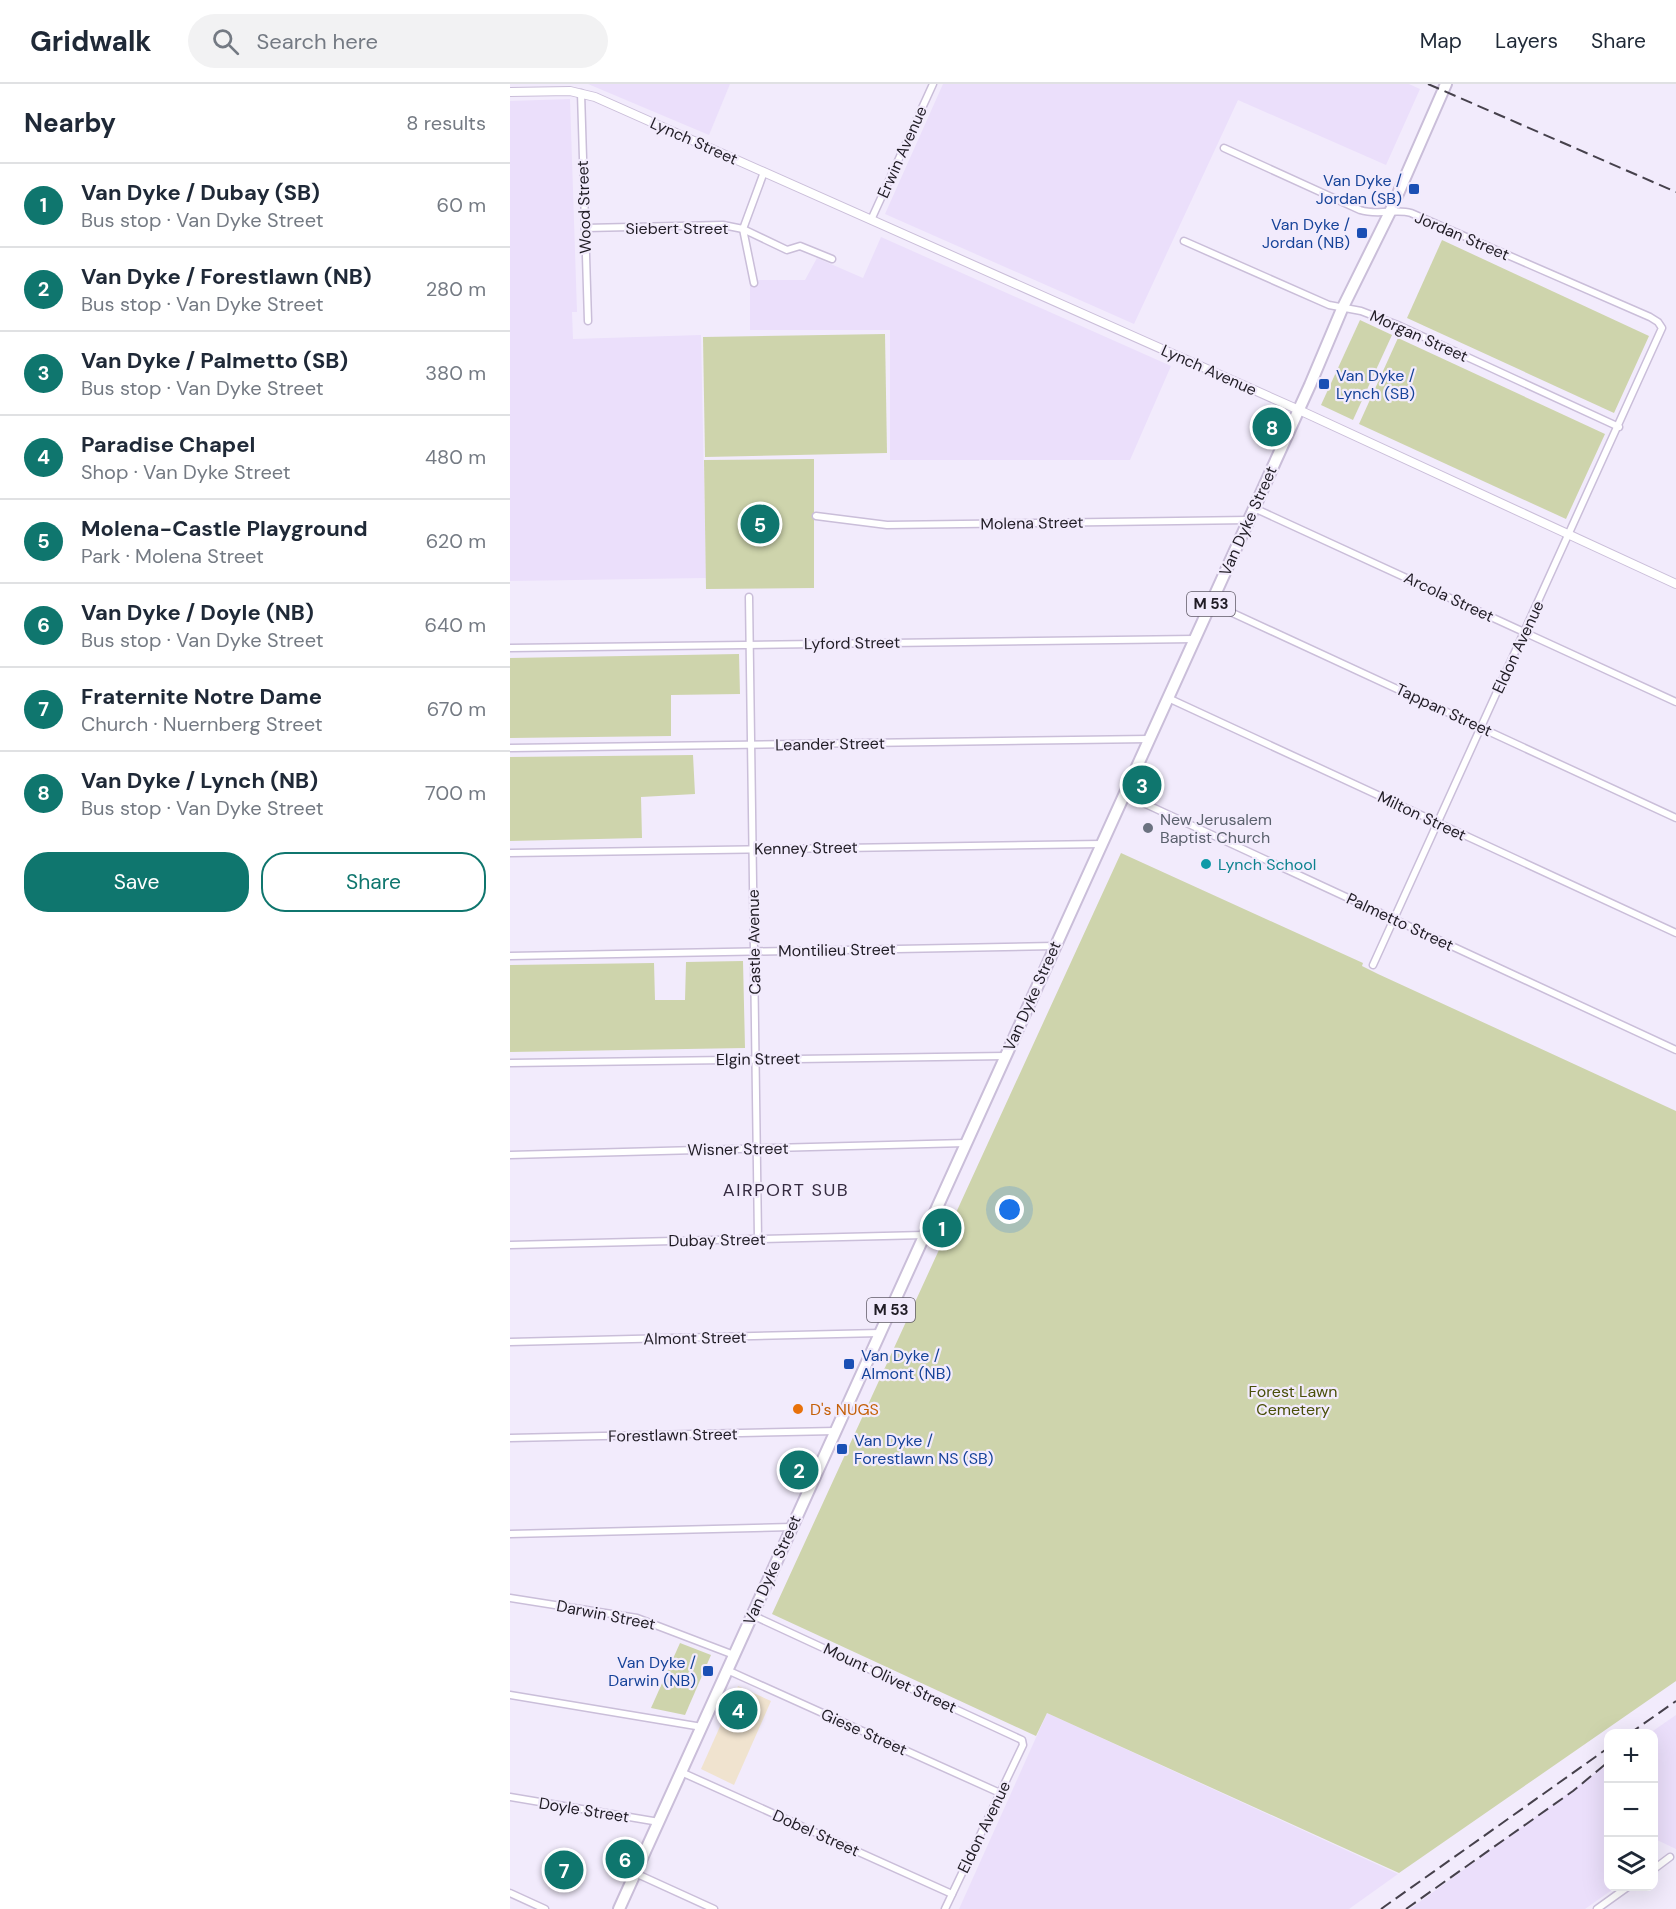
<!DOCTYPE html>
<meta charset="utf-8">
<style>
:root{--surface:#fff;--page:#f2f2f3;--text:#1f2937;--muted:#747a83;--line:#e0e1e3;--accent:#0f766e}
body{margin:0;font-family:"DM Sans",sans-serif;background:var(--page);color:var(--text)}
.controls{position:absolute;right:18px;bottom:18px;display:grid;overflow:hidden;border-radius:12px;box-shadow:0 6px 24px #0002}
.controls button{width:54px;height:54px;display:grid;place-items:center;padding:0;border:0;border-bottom:2px solid var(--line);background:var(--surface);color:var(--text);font:30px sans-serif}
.you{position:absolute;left:500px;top:1126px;width:21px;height:21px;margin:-15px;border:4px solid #fff;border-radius:50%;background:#1a73e8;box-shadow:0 0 0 9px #1a73e833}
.badge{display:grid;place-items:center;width:39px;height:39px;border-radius:50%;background:var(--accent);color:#fff;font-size:20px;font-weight:700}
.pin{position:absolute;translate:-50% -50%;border:3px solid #fff;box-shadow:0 2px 6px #0006}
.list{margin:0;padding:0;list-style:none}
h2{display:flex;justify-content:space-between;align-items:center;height:78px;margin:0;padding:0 24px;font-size:26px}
h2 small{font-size:20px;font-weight:400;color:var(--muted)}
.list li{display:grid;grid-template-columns:39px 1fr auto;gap:18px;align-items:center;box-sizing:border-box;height:84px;padding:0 24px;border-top:2px solid var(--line)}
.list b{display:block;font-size:22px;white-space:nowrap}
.list p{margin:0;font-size:20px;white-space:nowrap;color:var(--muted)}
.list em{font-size:20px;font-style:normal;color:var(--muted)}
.actions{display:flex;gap:12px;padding:18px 24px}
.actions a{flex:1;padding:14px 0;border:2px solid var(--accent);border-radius:24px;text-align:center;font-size:21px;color:var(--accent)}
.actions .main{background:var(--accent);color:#fff}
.icon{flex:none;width:33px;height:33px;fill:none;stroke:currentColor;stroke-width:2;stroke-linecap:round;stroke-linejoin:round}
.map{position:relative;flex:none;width:1166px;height:1825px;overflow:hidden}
header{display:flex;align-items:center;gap:36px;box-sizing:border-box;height:84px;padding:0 30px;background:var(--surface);border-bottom:2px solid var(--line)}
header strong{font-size:28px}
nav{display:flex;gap:33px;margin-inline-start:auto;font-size:21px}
.search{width:420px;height:54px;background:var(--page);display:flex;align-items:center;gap:15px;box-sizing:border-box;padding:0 21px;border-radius:33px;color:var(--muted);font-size:22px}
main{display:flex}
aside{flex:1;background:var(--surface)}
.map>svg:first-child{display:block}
.commercial{fill:#f0e3cf}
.built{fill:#ebdffb}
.green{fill:#ced4ac}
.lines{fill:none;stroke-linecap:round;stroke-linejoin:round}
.minor-casing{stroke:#cabed9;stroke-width:9}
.tertiary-casing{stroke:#cabed9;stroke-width:10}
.primary-casing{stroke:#cabed9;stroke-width:14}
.minor{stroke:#fff;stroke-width:6}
.tertiary{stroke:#fff;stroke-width:8}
.primary{stroke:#fff;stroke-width:10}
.rail{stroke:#46414c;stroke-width:2;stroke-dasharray:12 6;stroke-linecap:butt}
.transit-dot{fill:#1a4fb4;stroke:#f2ebfc;stroke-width:2}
.worship-dot{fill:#6b7280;stroke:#f2ebfc;stroke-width:2}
.culture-dot{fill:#0f9aa8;stroke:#f2ebfc;stroke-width:2}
.food-dot{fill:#e8710a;stroke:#f2ebfc;stroke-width:2}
.labels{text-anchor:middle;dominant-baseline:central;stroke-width:4.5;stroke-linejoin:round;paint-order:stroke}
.shield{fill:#f2ebfc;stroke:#5f5a66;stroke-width:1.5}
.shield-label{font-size:15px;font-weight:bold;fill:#201c25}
.street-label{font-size:16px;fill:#201c25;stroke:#f2ebfc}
.transit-label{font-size:16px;fill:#164399;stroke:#f2ebfc;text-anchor:end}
.worship-label{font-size:16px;fill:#5b616d;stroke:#f2ebfc;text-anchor:start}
.culture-label{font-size:16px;fill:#0d838f;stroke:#f2ebfc;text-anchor:start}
.park-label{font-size:16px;fill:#4a4f09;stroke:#f2ebfc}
.food-label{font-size:16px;fill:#c56008;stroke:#f2ebfc;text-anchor:start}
.neighbourhood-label{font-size:18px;letter-spacing:1.5px;fill:#352b40;stroke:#f2ebfc}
</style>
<header>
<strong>Gridwalk</strong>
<div class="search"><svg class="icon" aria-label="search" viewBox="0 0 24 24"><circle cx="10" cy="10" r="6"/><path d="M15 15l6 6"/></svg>Search here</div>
<nav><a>Map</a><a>Layers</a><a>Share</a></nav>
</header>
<main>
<aside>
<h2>Nearby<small>8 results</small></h2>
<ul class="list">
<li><span class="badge">1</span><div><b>Van Dyke / Dubay (SB)</b><p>Bus stop · Van Dyke Street</p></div><em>60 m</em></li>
<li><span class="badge">2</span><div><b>Van Dyke / Forestlawn (NB)</b><p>Bus stop · Van Dyke Street</p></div><em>280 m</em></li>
<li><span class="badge">3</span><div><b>Van Dyke / Palmetto (SB)</b><p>Bus stop · Van Dyke Street</p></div><em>380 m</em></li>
<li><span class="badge">4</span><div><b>Paradise Chapel</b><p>Shop · Van Dyke Street</p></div><em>480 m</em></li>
<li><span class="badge">5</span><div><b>Molena-Castle Playground</b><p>Park · Molena Street</p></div><em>620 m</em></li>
<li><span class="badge">6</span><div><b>Van Dyke / Doyle (NB)</b><p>Bus stop · Van Dyke Street</p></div><em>640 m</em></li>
<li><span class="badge">7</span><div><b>Fraternite Notre Dame</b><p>Church · Nuernberg Street</p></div><em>670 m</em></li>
<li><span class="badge">8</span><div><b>Van Dyke / Lynch (NB)</b><p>Bus stop · Van Dyke Street</p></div><em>700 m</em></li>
</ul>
<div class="actions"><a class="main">Save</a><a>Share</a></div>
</aside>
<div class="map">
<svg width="1166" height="1825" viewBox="0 0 1166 1825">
<rect width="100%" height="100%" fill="#f2ebfc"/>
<path class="commercial" d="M228 1602 261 1617 224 1701 191 1685Z"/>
<g class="built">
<path d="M78 0H220L199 51Z"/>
<path d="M433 0H899L910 5 876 81 728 16 624 240 375 130Z"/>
<path d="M60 15 67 228H62L63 255 191 251 196 494 0 497V17Z"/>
<path d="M371 153 661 282 620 376H380V246H240V196H295L307 174 353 194Z"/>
<path d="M537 1629 888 1790 839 1825H449Z"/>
<path d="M1166 1631V1765L1147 1756 1144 1762V1650L1140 1649Z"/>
<path d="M1098 1680V1802L1106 1803 1075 1825H900Z"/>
</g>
<g class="green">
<path d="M932 156 1139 252 1104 329 897 234Z"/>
<path d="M850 236 882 251 843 336 811 321Z"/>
<path d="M375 250 377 369 195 373 193 253Z"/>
<path d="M888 254 1095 350 1056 435 849 340Z"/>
<path d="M304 375V504L196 505 194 376Z"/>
<path d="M229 570 230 610 161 611V652L0 654V574Z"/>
<path d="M183 671 185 710 131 713 132 754 0 757V673Z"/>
<path d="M611 769 853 879 852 882 868 890 1166 1027V1597L889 1789 537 1629 526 1652 262 1530Z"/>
<path d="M233 877 235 964 0 968V881L144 879 145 916H175L176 878Z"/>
<path d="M170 1559 201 1571 175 1631 141 1624Z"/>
</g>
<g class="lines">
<g class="minor-casing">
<g id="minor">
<path d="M71 9 78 237"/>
<path d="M714 64 850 126C869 132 886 124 901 129L1140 233 1148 238 1152 244 863 881"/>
<path d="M361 136 423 0"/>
<path d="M75 144 213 141 233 145 277 166 290 162 322 175"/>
<path d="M674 157 819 221 851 227 890 242 1109 343"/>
<path d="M244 199 233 145 254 88"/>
<path d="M744 424 1166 618"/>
<path d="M306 432 377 441 739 436"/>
<path d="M239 513 248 1155"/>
<path d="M701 519 1166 734"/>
<path d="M0 564 685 555"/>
<path d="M658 614 1166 849"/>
<path d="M0 664 639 655"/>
<path d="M614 710 1166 966"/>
<path d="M0 769 592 760"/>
<path d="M0 872 545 862"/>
<path d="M0 979 496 972"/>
<path d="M0 1071 456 1059"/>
<path d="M0 1161 414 1151"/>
<path d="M0 1258 370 1249"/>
<path d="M0 1354 326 1347"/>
<path d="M0 1450 282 1443"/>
<path d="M0 1514 127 1534 224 1571"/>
<path d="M242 1531 512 1656 513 1661 435 1825"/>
<path d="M217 1586 490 1709"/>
<path d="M0 1611 192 1643"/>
<path d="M171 1688 442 1810"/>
<path d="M0 1713 149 1738"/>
<path d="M1144 1785 1160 1773"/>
<path d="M125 1789 204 1825"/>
<path d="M0 1809 35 1825"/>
<path d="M1087 1825 1119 1802"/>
</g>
</g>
<g class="tertiary-casing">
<path id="tertiary" d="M0 8 60 7 85 13 789 326 1166 500"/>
</g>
<g class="primary-casing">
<path id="primary" d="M109 1825 800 301 832 225 880 128 936 0"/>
</g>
<use href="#minor" class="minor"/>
<use href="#tertiary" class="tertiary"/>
<use href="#primary" class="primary"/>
<g class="rail">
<path d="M918 0 1166 108"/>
<path d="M1119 1650 1166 1617"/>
<path d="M871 1825 1098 1664"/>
<path d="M896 1825 1063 1707 1098 1678"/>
</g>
</g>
<g class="transit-dot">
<rect x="898" y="99" width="12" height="12" rx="3"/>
<rect x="846" y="143" width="12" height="12" rx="3"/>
<rect x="808" y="294" width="12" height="12" rx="3"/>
<rect x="333" y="1274" width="12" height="12" rx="3"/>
<rect x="326" y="1359" width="12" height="12" rx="3"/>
<rect x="192" y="1581" width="12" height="12" rx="3"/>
</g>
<circle class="worship-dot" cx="638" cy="744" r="6"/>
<circle class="culture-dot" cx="696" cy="780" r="6"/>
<circle class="food-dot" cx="288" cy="1325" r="6"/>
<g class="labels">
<g class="shield">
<rect x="677" y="508" width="48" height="24" rx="4.5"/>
<rect x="357" y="1214" width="48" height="24" rx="4.5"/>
</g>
<g class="shield-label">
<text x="701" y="520">M 53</text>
<text x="381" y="1226">M 53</text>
</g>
<g class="street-label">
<text transform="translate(184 57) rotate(24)">Lynch Street</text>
<text transform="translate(392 68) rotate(-66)">Erwin Avenue</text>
<text transform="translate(74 123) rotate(-92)">Wood Street</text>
<text x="167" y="144">Siebert Street</text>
<text transform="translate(952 152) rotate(23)">Jordan Street</text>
<text transform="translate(909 252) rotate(24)">Morgan Street</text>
<text transform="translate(699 286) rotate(24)">Lynch Avenue</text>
<text transform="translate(738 437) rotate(-66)">Van Dyke Street</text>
<text transform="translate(522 439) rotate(-1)">Molena Street</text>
<text transform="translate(939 513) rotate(25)">Arcola Street</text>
<text transform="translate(342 559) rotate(-1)">Lyford Street</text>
<text transform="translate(1008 563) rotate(-65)">Eldon Avenue</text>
<text transform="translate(934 626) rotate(25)">Tappan Street</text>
<text transform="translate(320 660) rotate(-1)">Leander Street</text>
<text transform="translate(912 732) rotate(25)">Milton Street</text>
<text transform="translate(296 764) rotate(-1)">Kenney Street</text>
<text transform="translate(890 838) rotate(25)">Palmetto Street</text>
<text transform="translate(244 858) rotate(-91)">Castle Avenue</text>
<text transform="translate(327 866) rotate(-1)">Montilieu Street</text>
<text transform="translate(522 912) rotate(-66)">Van Dyke Street</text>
<text transform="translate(248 975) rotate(-1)">Elgin Street</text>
<text transform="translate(228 1065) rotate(-1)">Wisner Street</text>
<text transform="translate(207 1156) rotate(-1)">Dubay Street</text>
<text transform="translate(185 1254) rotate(-1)">Almont Street</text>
<text transform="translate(163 1351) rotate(-1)">Forestlawn Street</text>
<text transform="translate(262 1486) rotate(-66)">Van Dyke Street</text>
<text transform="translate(96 1531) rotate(11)">Darwin Street</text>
<text transform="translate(380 1594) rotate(25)">Mount Olivet Street</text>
<text transform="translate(354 1648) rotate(24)">Giese Street</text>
<text transform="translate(74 1726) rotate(9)">Doyle Street</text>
<text transform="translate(474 1743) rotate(-64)">Eldon Avenue</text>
<text transform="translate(306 1749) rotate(24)">Dobel Street</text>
</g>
<g class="transit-label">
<text x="892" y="96">Van Dyke /<tspan x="892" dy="18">Jordan (SB)</tspan></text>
<text x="840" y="140">Van Dyke /<tspan x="840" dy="18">Jordan (NB)</tspan></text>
<text x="826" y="291" text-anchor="start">Van Dyke /<tspan x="826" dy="18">Lynch (SB)</tspan></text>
<text x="351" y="1271" text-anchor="start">Van Dyke /<tspan x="351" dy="18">Almont (NB)</tspan></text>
<text x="344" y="1356" text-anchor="start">Van Dyke /<tspan x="344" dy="18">Forestlawn NS (SB)</tspan></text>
<text x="186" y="1578">Van Dyke /<tspan x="186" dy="18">Darwin (NB)</tspan></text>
</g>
<g class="worship-label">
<text x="650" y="735">New Jerusalem<tspan x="650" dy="18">Baptist Church</tspan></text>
</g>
<g class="culture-label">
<text x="708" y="780">Lynch School</text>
</g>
<g class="park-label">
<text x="783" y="1307">Forest Lawn<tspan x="783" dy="18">Cemetery</tspan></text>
</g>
<g class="food-label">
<text x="300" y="1325">D's NUGS</text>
</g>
<g class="neighbourhood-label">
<text x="276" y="1106">AIRPORT SUB</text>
</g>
</g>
</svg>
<div class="controls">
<button>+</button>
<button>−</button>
<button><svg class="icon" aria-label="layers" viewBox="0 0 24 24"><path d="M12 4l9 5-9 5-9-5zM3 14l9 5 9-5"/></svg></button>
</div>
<div class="you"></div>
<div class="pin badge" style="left:432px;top:1144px">1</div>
<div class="pin badge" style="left:289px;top:1386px">2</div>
<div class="pin badge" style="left:632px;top:701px">3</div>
<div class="pin badge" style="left:228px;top:1626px">4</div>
<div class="pin badge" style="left:250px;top:440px">5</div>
<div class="pin badge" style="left:115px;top:1775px">6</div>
<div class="pin badge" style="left:54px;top:1786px">7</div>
<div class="pin badge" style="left:762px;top:343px">8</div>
</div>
</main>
